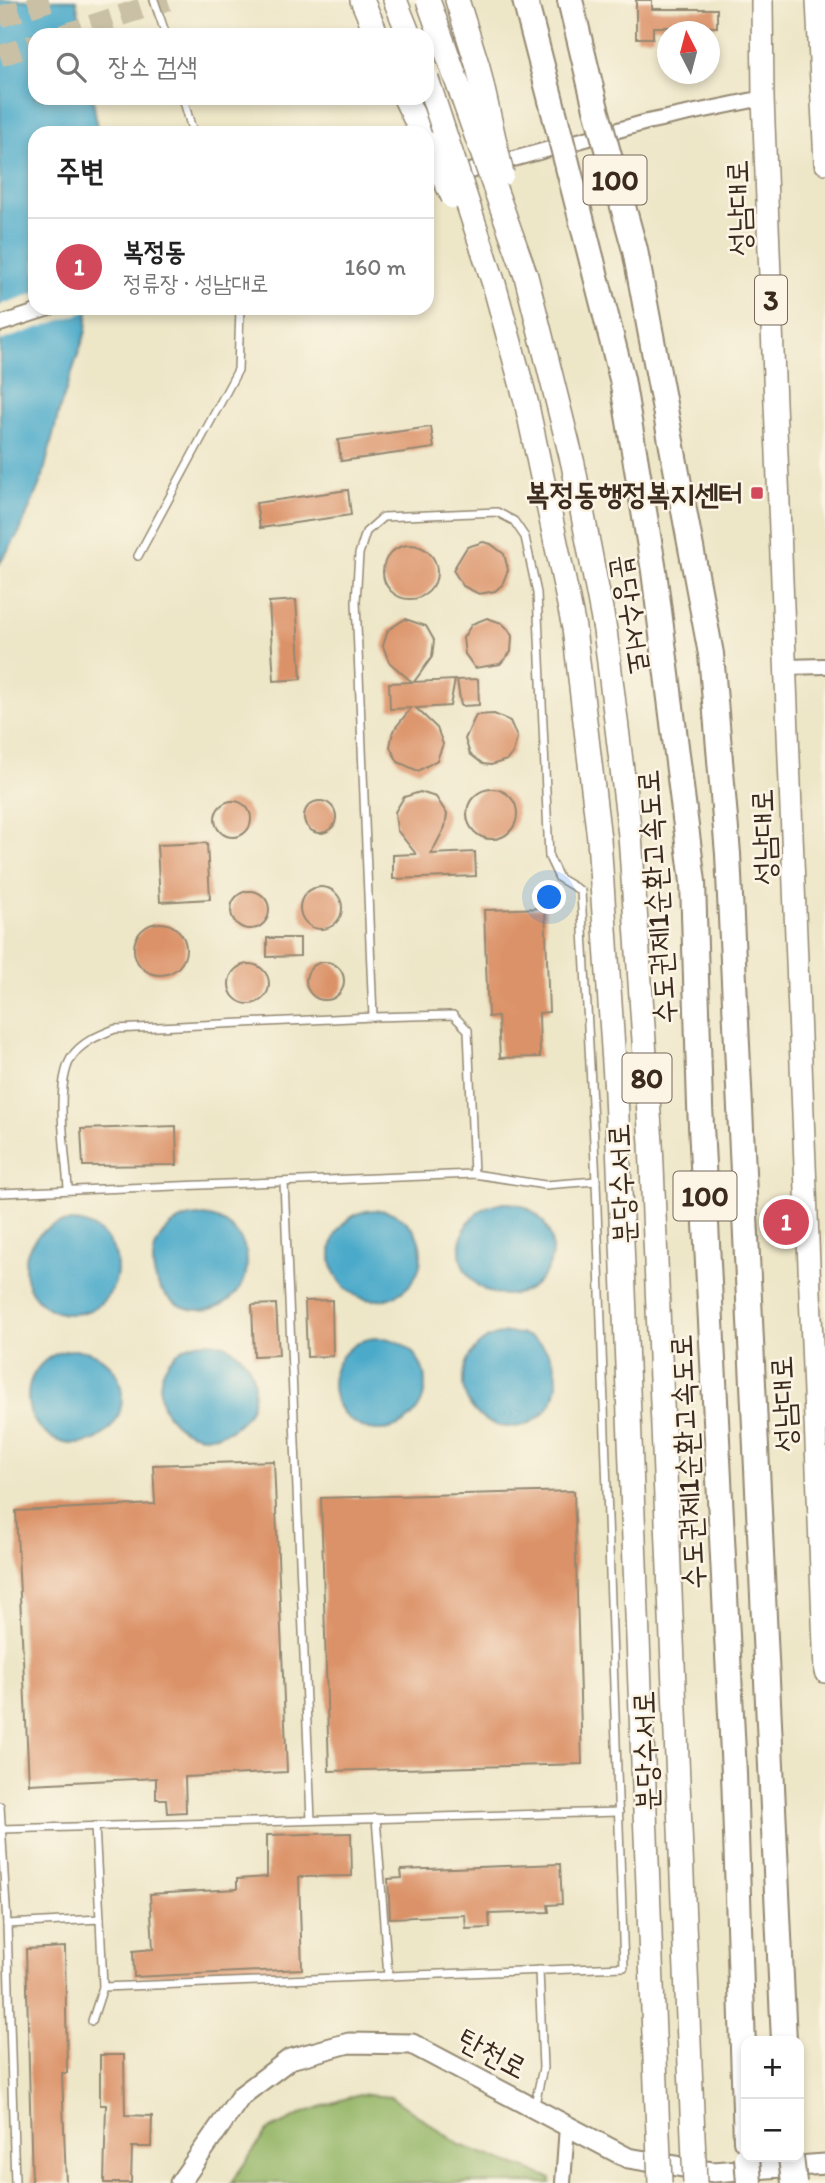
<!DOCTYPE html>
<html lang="ko">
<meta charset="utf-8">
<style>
:root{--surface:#fff;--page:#f2f2f2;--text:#222;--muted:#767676;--line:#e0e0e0;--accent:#d1495b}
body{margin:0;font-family:Itim,"Poor Story",sans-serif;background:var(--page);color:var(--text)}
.controls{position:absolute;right:21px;bottom:21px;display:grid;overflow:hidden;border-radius:14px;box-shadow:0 4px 10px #0003}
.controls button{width:63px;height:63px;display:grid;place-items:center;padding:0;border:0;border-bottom:2px solid var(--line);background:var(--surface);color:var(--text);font:35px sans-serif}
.compass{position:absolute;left:657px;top:21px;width:63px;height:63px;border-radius:50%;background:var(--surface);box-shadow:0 4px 10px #0003;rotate:354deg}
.you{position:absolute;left:550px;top:898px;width:24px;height:24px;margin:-18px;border:5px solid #fff;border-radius:50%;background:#1a73e8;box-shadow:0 0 0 10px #1a73e833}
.badge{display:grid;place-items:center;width:46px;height:46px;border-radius:50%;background:var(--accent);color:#fff;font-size:23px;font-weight:700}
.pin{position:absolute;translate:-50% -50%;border:4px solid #fff;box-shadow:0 2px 7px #0006}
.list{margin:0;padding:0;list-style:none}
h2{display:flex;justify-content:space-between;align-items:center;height:91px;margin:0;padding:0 28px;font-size:30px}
h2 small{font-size:23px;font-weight:400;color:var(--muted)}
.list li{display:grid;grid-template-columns:46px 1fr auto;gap:21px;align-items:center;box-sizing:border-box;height:98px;padding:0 28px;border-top:2px solid var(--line)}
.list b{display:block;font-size:26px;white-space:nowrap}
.list p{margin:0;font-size:23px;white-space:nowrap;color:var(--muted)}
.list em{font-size:23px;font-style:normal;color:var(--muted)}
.icon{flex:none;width:38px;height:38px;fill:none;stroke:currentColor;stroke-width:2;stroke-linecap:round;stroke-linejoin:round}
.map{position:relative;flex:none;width:825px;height:2183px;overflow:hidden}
.search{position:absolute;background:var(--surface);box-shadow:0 4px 10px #0003;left:28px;top:28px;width:406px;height:77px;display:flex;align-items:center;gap:18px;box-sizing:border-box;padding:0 24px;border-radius:21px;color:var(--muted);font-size:26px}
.panel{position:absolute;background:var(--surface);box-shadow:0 4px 10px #0003;left:28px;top:126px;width:406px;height:189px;border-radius:21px}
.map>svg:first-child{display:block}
.forest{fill:#97b76b;stroke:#697044;stroke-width:2}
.water{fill:#4baaca;stroke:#436a74;stroke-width:2}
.pier{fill:#ede6c7}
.building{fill:#db9268}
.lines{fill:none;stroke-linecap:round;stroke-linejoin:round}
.primary-tunnel{stroke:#c9c0a5;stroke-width:21;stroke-dasharray:21 10;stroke-linecap:butt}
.service-casing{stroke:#948872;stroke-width:10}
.minor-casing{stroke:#948872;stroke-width:18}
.secondary-casing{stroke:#948872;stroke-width:23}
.primary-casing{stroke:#948872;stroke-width:24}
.trunk-casing{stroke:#948872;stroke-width:26}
.motorway-casing{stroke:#948872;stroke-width:28}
.service{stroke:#fff;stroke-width:7}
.minor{stroke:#fff;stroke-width:14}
.secondary{stroke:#fff;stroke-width:19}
.primary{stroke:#fff;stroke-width:21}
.trunk{stroke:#fff;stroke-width:23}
.motorway{stroke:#fff;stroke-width:24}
.trunk-bridge-casing{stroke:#948872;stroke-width:26;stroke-linecap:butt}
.motorway-bridge-casing{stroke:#948872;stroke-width:28;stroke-linecap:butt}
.trunk-bridge{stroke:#fff;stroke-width:23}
.motorway-bridge{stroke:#fff;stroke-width:24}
.poi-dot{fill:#d1495b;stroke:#fcf5e5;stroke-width:2.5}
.labels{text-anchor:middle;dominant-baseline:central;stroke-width:5;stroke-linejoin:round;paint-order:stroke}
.shield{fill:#fcf5e5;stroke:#75675a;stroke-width:2}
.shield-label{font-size:28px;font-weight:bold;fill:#3b2a1e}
.street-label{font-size:30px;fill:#3b2a1e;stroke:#fcf5e5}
.poi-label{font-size:30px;font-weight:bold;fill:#3b2a1e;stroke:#fcf5e5;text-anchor:end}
</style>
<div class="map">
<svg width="825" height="2183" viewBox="0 0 825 2183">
<rect width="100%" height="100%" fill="#fcf5e5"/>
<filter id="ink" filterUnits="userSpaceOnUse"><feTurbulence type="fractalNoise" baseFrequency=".0143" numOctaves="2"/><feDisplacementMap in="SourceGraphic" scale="14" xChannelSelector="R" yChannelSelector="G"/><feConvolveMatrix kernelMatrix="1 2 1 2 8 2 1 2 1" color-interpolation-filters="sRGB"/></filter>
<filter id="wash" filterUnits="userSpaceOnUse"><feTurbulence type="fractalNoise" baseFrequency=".00686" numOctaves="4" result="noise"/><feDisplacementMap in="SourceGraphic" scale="28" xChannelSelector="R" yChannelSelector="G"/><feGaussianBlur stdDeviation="1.57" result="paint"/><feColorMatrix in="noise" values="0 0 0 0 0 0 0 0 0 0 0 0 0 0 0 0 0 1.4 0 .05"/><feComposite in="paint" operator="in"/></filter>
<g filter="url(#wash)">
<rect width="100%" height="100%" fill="#ede6c7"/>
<path class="forest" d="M359 2094 391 2097 460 2145 551 2178V2183H231L267 2131 306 2112Z"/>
<g class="water">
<path d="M0 0H76L83 35H35V98H93L98 133H35V308H88L86 331 59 411 43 476 20 531 0 563Z"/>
<circle cx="506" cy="1249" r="46"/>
<circle cx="376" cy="1255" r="45"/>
<circle cx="200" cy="1263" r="47"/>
<circle cx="71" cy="1268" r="46"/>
<circle cx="510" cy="1380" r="47"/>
<circle cx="379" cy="1384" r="46"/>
<circle cx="207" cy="1389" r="47"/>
<circle cx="75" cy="1397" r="47"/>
</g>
<path class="pier" d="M35 293V308H92L91 310 0 341V305Z"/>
<g id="blocks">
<g class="building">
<path d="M636 0H652V9H717V27H653V38H636Z"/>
<path d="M431 427 434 448 341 461 338 440Z"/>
<path d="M348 490 351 515 260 528 256 503Z"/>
<path d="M483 542 491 544 504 554 508 570 502 585 495 591 479 594 463 586 453 570 467 547Z"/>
<circle cx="410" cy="572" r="27"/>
<path d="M296 600 301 679 274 681 269 602Z"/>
<path d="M487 618 502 623 508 629 512 636 511 652 500 664 475 668 465 654 463 638 472 624Z"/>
<path d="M405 619 426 626 434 640 432 657 414 682 455 680 450 706 416 708 437 728 443 744 437 760 418 771 398 762 390 747 393 731 411 708 390 709 389 683 412 682 389 662 383 646 388 630Z"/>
<path d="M478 679 479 705 461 706 457 680Z"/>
<path d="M494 714 510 721 517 737 513 753 507 760 491 765 483 764 470 754 465 739 476 715Z"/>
<circle cx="492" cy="814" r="25"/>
<path d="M420 792 436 797 447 814 445 827 431 854 475 852 476 876 393 879V855L416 854 397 830 395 812 404 797Z"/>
<circle cx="233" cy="819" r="18"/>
<circle cx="320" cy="817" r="16"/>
<path d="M207 843 210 899 160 902 157 845Z"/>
<circle cx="321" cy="908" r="21"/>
<circle cx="250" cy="910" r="19"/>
<path d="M545 908 549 1012 539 1013 540 1057 500 1058 498 1016 488 1017 484 910Z"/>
<circle cx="160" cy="949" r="26"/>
<path d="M267 938H300V956L267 957Z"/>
<circle cx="325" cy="981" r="19"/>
<circle cx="249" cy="984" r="20"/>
<path d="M176 1126 177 1165 83 1166 81 1129Z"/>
<path d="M332 1300 333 1356 307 1357 305 1301Z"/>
<path d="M276 1304 279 1355 254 1356 252 1305Z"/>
<path d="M274 1461 287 1772 185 1777 186 1812 167 1813 166 1799H156V1778L29 1784 16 1511 155 1504 153 1465Z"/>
<path d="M574 1491 582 1764 329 1771 321 1498Z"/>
<path d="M351 1833 352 1876 299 1877 302 1969 134 1977 133 1951 153 1949 150 1894 237 1889V1879L267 1877V1835Z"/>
<path d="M560 1864 562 1904 548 1905 549 1912 489 1914 490 1928 466 1929 465 1915 390 1918 388 1879 402 1878 401 1870Z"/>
<path d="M65 1947 67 2073H62L66 2183H32L26 1949Z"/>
<path d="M100 2055H124L125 2115 152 2116 151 2147H132L131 2183H104L106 2105H100Z"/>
</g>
</g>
</g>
<g filter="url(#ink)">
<use href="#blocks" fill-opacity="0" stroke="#948872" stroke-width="2"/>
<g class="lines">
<g class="primary-tunnel">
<path d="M0 17 52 0"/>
<path d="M62 35 168 0"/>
<path d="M0 56 35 44"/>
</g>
<g class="service-casing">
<g id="service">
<path d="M154 0 166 35"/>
<path d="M183 98 193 133"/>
<path d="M138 556 238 370 240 308"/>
<path d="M284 1182 311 1820"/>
<path d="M68 1188C66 1154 54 1088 71 1058 80 1043 99 1035 115 1029L373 1017"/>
<path d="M0 1193 474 1174 545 1185 596 1181"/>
<path d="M0 1806 7 1924 15 2183"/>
<path d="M376 1818 388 1976"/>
<path d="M95 1826 100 1919"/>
<path d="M1 1829 619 1812"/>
<path d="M7 1924 100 1919 103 1987 624 1967 596 1181 581 891 559 878 549 857 537 593 525 537 514 521 497 512 383 517 366 532 359 554 356 601 373 1017 453 1015 468 1030 474 1174"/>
<path d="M92 2021 103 1987"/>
<path d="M534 2108 543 2068 539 1970"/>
</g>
</g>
<g class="minor-casing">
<g id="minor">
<path d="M427 183 647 122 763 98"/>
<path d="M0 324 49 308"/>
<path d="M786 667 825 666"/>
<path d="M563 2183 567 2126"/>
</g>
</g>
<g class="secondary-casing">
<path id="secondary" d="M180 2183 241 2096 290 2059 349 2043 412 2044 628 2158 713 2172 825 2164"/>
</g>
<g class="primary-casing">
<g id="primary">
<path d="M762 0 763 98 825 1672"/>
<path d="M817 0 825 163"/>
</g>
</g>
<g class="trunk-casing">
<g id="trunk">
<path d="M362 0 377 35"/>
<path d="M395 0 409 35"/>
<path d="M457 0 478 67"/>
<path d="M405 98 422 133"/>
</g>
</g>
<g class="motorway-casing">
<g id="motorway">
<path d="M525 0 556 120"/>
<path d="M570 0 596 109"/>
<path d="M635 250 711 654 728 854 784 2041"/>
<path d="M592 261 622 379 654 571 693 882 700 1106 734 1773 746 2140"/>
</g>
</g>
<use href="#service" class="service"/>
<use href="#minor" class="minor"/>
<use href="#secondary" class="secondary"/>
<use href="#primary" class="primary"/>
<use href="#trunk" class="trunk"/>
<use href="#motorway" class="motorway"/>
<g class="trunk-bridge-casing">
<g id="trunk-bridge">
<path d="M428 0 526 276 573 464 605 630 630 835 651 1143 695 2183"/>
<path d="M478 67 502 174"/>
<path d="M427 79 494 284 526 401 574 628 599 839 616 1093 660 2183"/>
<path d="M427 143 453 197"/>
</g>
</g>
<g class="motorway-bridge-casing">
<g id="motorway-bridge">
<path d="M596 109 635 250"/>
<path d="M556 120 592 261"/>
<path d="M747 2157 749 2183"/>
<path d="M791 2157 794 2183"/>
</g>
</g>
<use href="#trunk-bridge" class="trunk-bridge"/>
<use href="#motorway-bridge" class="motorway-bridge"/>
</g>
</g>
<rect class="poi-dot" x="750" y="486" width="14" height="14" rx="3.5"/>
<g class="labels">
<g class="shield">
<rect x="583.5" y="155.5" width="63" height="49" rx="5"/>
<rect x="755" y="275.5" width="32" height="49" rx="5"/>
<rect x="622.5" y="1053.5" width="49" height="49" rx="5"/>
<rect x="673.5" y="1171.5" width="63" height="49" rx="5"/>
</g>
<g class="shield-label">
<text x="615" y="180">100</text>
<text x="771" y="300">3</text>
<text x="647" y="1078">80</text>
<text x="705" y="1196">100</text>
</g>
<g class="street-label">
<text transform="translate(738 208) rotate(-92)">성남대로</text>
<text transform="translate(632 614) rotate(81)">분당수서로</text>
<text transform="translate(763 837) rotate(-92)">성남대로</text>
<text transform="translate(656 897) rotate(-94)">수도권제1순환고속도로</text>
<text transform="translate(621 1184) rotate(-93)">분당수서로</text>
<text transform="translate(783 1404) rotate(-93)">성남대로</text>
<text transform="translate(687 1462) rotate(-93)">수도권제1순환고속도로</text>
<text transform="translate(645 1751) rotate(-92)">분당수서로</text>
<text transform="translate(493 2053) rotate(28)">탄천로</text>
</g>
<g class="poi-label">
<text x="743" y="493">복정동행정복지센터</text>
</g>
</g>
</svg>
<div class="controls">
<button>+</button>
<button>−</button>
</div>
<svg class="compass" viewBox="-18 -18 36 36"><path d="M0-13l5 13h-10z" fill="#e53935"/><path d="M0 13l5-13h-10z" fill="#767676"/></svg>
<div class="you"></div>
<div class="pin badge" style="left:786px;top:1222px">1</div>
<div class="search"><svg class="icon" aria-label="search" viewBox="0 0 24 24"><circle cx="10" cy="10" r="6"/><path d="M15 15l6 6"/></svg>장소 검색</div>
<section class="panel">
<h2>주변<small></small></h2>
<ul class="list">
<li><span class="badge">1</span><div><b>복정동</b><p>정류장 · 성남대로</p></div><em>160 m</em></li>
</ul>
</section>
</div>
